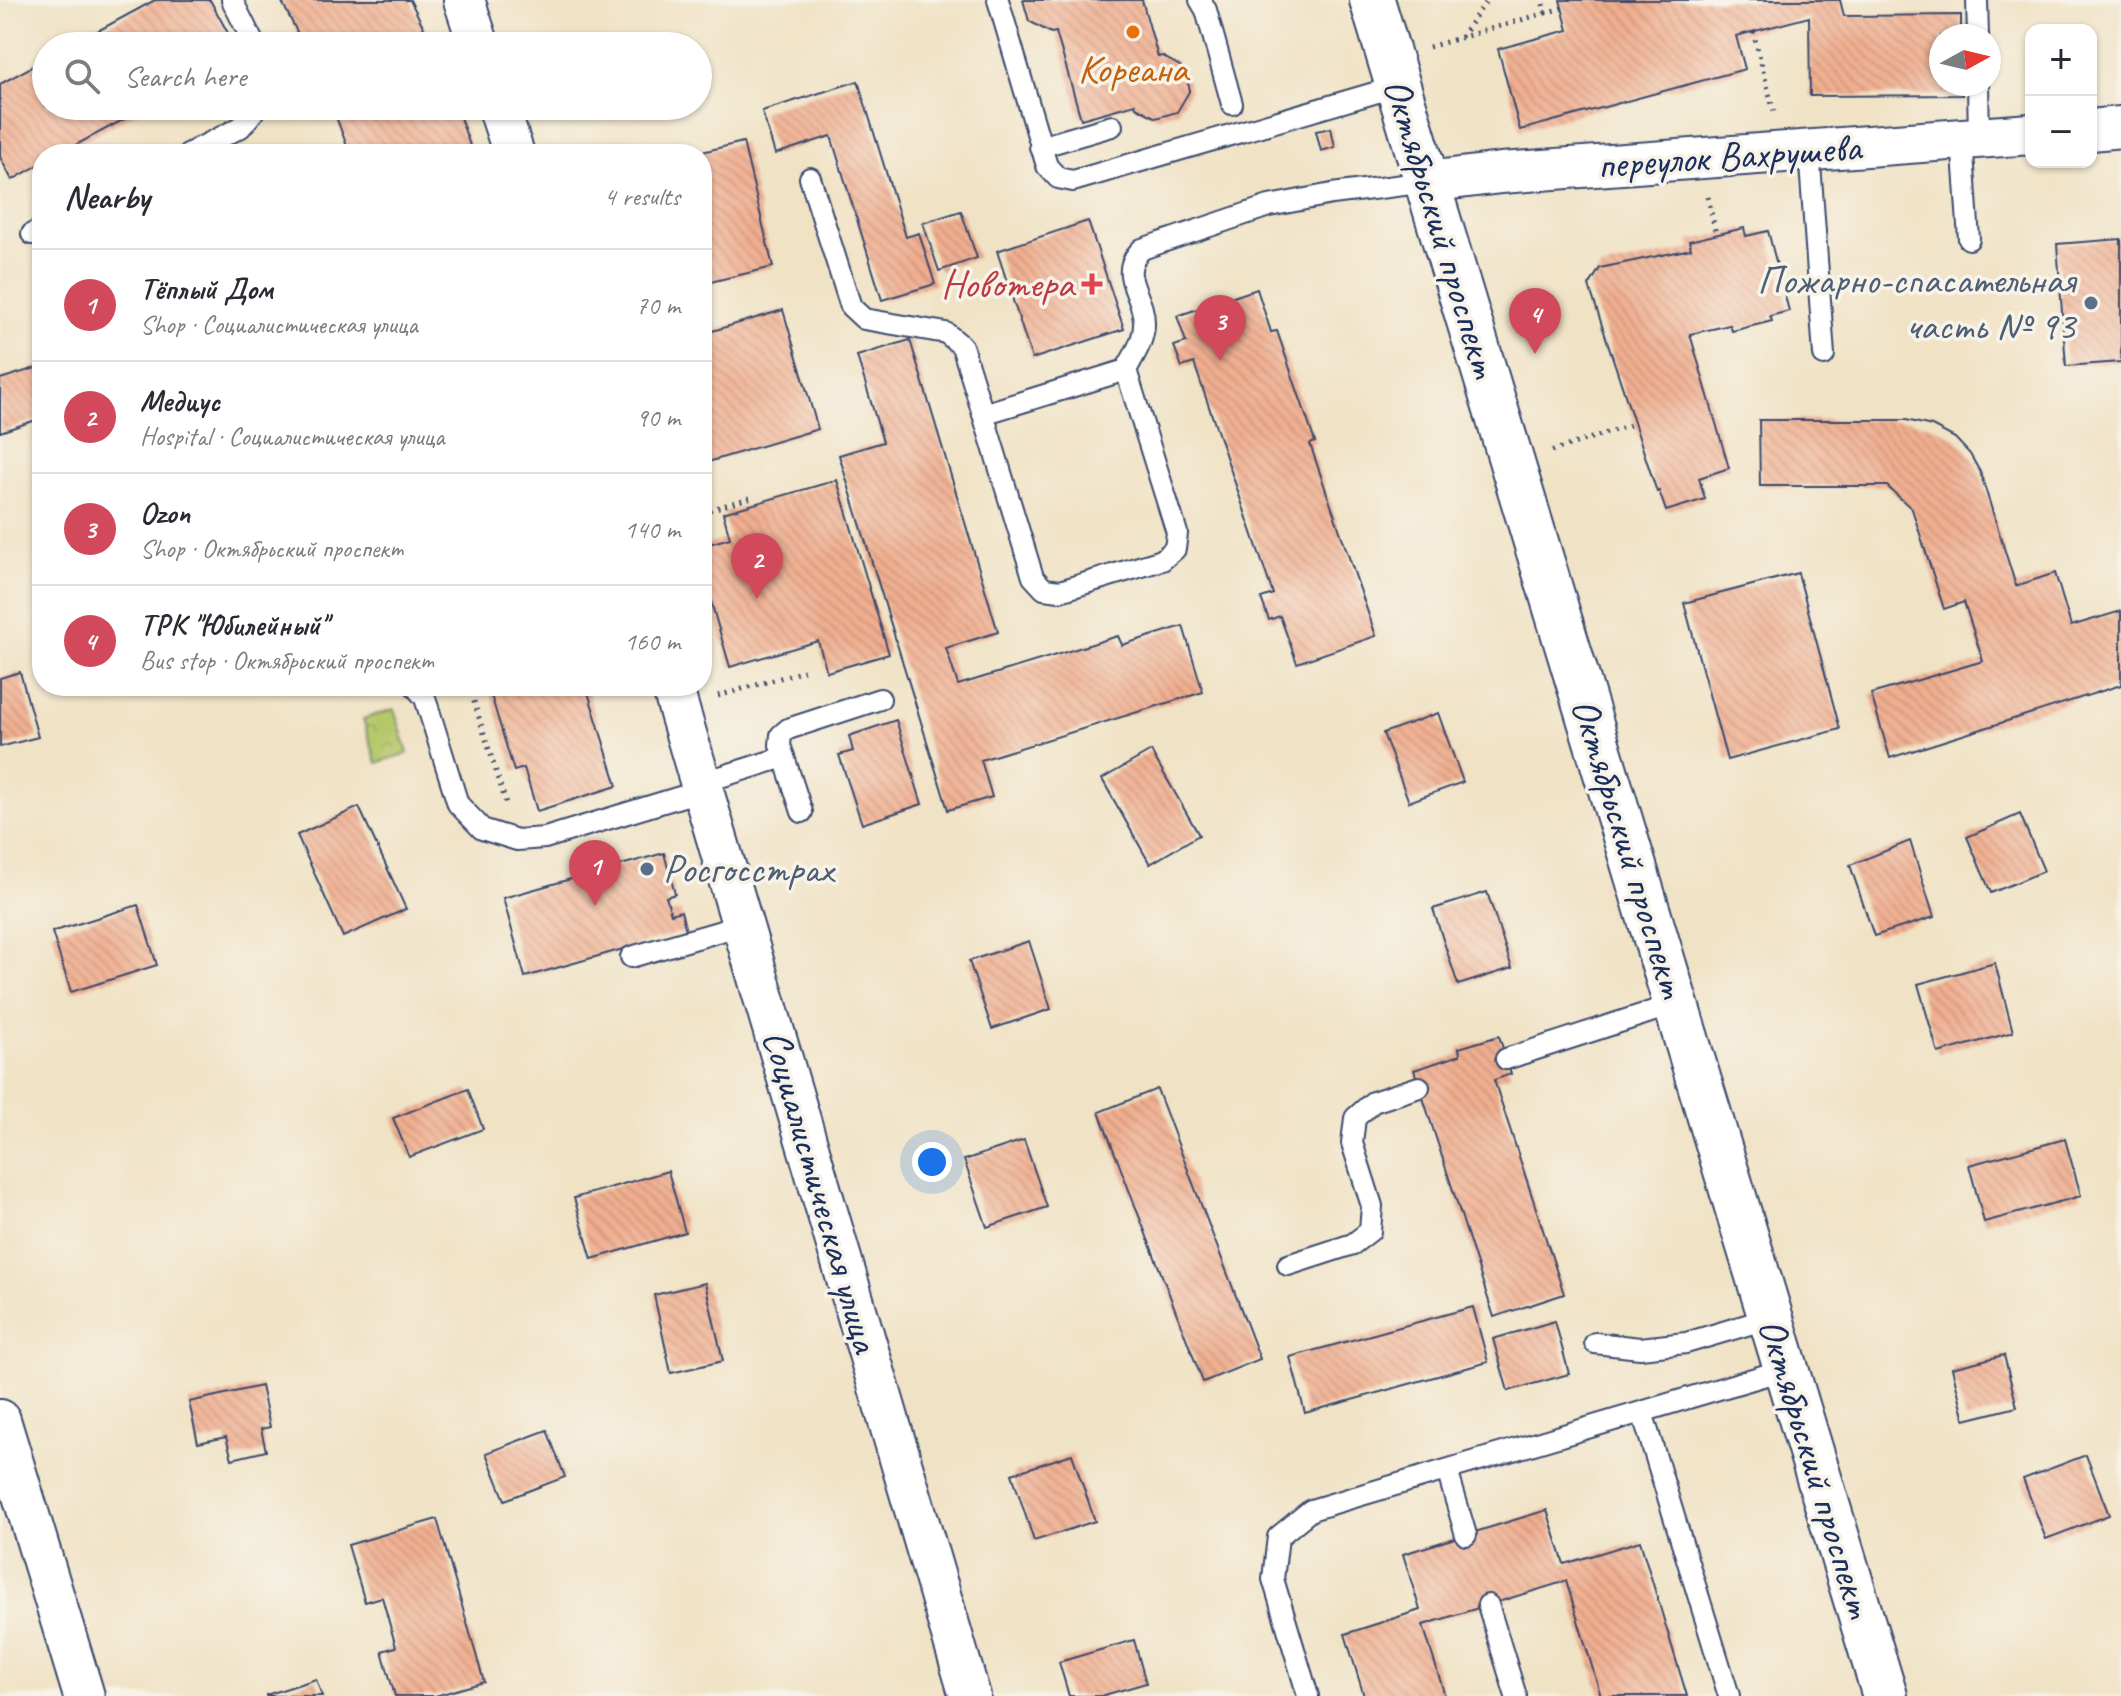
<!DOCTYPE html>
<meta charset="utf-8">
<style>
:root{--surface:#fff;--page:#f7f7f7;--text:#2b2b33;--muted:#7c7c81;--line:#e1e1e2;--accent:#d1495b}
body{margin:0;font-family:Caveat,sans-serif;background:var(--page);color:var(--text)}
.controls{position:absolute;right:24px;top:24px;display:grid;overflow:hidden;border-radius:16px;box-shadow:0 2px 6px #0004}
.controls button{width:72px;height:72px;display:grid;place-items:center;padding:0;border:0;border-bottom:2px solid var(--line);background:var(--surface);color:var(--text);font:40px sans-serif}
.compass{position:absolute;left:1929px;top:24px;width:72px;height:72px;border-radius:50%;background:var(--surface);box-shadow:0 2px 6px #0004;rotate:82deg}
.you{position:absolute;left:932px;top:1162px;width:28px;height:28px;margin:-20px;border:6px solid #fff;border-radius:50%;background:#1a73e8;box-shadow:0 0 0 12px #1a73e833}
.badge{display:grid;place-items:center;width:52px;height:52px;border-radius:50%;background:var(--accent);color:#fff;font-size:26px;font-weight:700}
.pin{position:absolute;translate:-50% -66px;filter:drop-shadow(0 2px 4px #0008)}
.pin::after{content:'';position:absolute;top:42px;width:28px;height:24px;background:inherit;clip-path:polygon(0 0,100% 0,50% 100%)}
.list{margin:0;padding:0;list-style:none}
h2{display:flex;justify-content:space-between;align-items:center;height:104px;margin:0;padding:0 32px;font-size:34px}
h2 small{font-size:26px;font-weight:400;color:var(--muted)}
.list li{display:grid;grid-template-columns:52px 1fr auto;gap:24px;align-items:center;box-sizing:border-box;height:112px;padding:0 32px;border-top:2px solid var(--line)}
.list b{display:block;font-size:30px;white-space:nowrap}
.list p{margin:0;font-size:26px;white-space:nowrap;color:var(--muted)}
.list em{font-size:26px;font-style:normal;color:var(--muted)}
.icon{flex:none;width:44px;height:44px;fill:none;stroke:currentColor;stroke-width:2;stroke-linecap:round;stroke-linejoin:round}
.map{position:relative;flex:none;width:2121px;height:1696px;overflow:hidden}
.search{position:absolute;background:var(--surface);box-shadow:0 2px 6px #0004;left:32px;top:32px;width:680px;height:88px;display:flex;align-items:center;gap:20px;box-sizing:border-box;padding:0 28px;border-radius:44px;color:var(--muted);font-size:30px}
.panel{position:absolute;background:var(--surface);box-shadow:0 2px 6px #0004;left:32px;top:144px;width:680px;height:552px;border-radius:32px}
.map>svg:first-child{display:block}
.park{fill:url(#park-crowns);stroke:#687b64;stroke-width:2}
.building{fill:url(#building-back-hatch)}
.lines{fill:none;stroke-linecap:round;stroke-linejoin:round}
.service-casing{stroke:#3b4a6d;stroke-width:24}
.minor-casing{stroke:#3b4a6d;stroke-width:44}
.tertiary-casing{stroke:#3b4a6d;stroke-width:48}
.path{stroke:#3b4a6d;stroke-width:5;stroke-dasharray:2 6;stroke-linecap:butt}
.service{stroke:#fff;stroke-width:20}
.minor{stroke:#fff;stroke-width:40}
.tertiary{stroke:#fff;stroke-width:44}
.food-dot{fill:#e8710a;stroke:#f7f3e8;stroke-width:3}
.health-dot{fill:#e0444e;stroke:#f7f3e8;stroke-width:3}
.service-dot{fill:#5c6f8a;stroke:#f7f3e8;stroke-width:3}
.labels{text-anchor:middle;dominant-baseline:central;stroke-width:7;stroke-linejoin:round;paint-order:stroke}
.food-label{font-size:40px;fill:#c56008;stroke:#f7f3e8}
.street-label{font-size:40px;fill:#1b2f5e;stroke:#f7f3e8}
.service-label{font-size:40px;fill:#4e5e75;stroke:#f7f3e8;text-anchor:end}
.health-label{font-size:40px;fill:#be3a42;stroke:#f7f3e8;text-anchor:end}
</style>
<div class="map">
<svg width="2121" height="1696" viewBox="0 0 2121 1696">
<defs>
<pattern id="park-crowns" width="20" height="18" patternUnits="userSpaceOnUse" patternTransform="scale(2)"><rect width="20" height="18" fill="#b6c76a"/><path d="M2 6a3 3 0 1 1 6 0M12 15a3 3 0 1 1 6 0" fill="none" stroke="#9cab5e"/></pattern>
<pattern id="building-back-hatch" width="6" height="6" patternUnits="userSpaceOnUse" patternTransform="scale(2)"><rect width="6" height="6" fill="#f0ae8f"/><path d="M-1 5l2 2M0 0l6 6M5-1l2 2" fill="none" stroke="#cd967e"/></pattern>
</defs>
<rect width="100%" height="100%" fill="#f7f3e8"/>
<filter id="ink" filterUnits="userSpaceOnUse"><feTurbulence type="fractalNoise" baseFrequency=".0125" numOctaves="2"/><feDisplacementMap in="SourceGraphic" scale="16" xChannelSelector="R" yChannelSelector="G"/><feConvolveMatrix kernelMatrix="1 2 1 2 8 2 1 2 1" color-interpolation-filters="sRGB"/></filter>
<filter id="wash" filterUnits="userSpaceOnUse"><feTurbulence type="fractalNoise" baseFrequency=".006" numOctaves="4" result="noise"/><feDisplacementMap in="SourceGraphic" scale="32" xChannelSelector="R" yChannelSelector="G"/><feGaussianBlur stdDeviation="1.8" result="paint"/><feColorMatrix in="noise" values="0 0 0 0 0 0 0 0 0 0 0 0 0 0 0 0 0 1.4 0 .05"/><feComposite in="paint" operator="in"/></filter>
<g filter="url(#wash)">
<rect width="100%" height="100%" fill="#f0e2c5"/>
<path class="park" d="M394 709 408 753 377 763 363 719Z"/>
<g id="blocks">
<g class="building">
<path d="M155 0H210L235 46H70Z"/>
<path d="M281 0H410L433 46H304Z"/>
<path d="M1023 0H1142L1158 57 1162 56 1183 68 1190 90 1177 112 1156 118 1136 107 1135 104 1081 119 1056 32 1051 33 1029 21Z"/>
<path d="M1560 0H1840L1844 16 1961 15V36H1941V84H1962V95L1810 96 1809 17 1736 36 1745 69 1520 130 1498 49 1568 30Z"/>
<path d="M46 59V106H149L59 154H42V163L12 180 0 157V84Z"/>
<path d="M858 81 906 237 919 233 935 284 882 300 831 136 775 154 762 111Z"/>
<path d="M332 106H456L473 154H350Z"/>
<path d="M1331 128 1335 147 1321 151 1316 131Z"/>
<path d="M743 142 773 267 702 284V152Z"/>
<path d="M961 211 977 258 939 271 923 223Z"/>
<path d="M1088 221 1124 329 1032 359 997 251Z"/>
<path d="M1744 228 1746 236 1768 231 1789 311 1770 316 1772 321 1732 331 1730 325 1690 334 1729 468 1699 478 1705 499 1666 511 1659 491 1657 492 1589 286 1600 268 1691 249 1689 241Z"/>
<path d="M2121 239V362L2066 366 2057 244Z"/>
<path d="M1257 289 1271 332 1277 331 1315 442 1310 444 1376 636 1297 663 1280 616 1269 620 1261 598 1273 594 1194 363 1182 367 1174 346 1186 342 1177 316Z"/>
<path d="M783 310 818 429 708 462 702 442V334Z"/>
<path d="M910 340 998 632 946 648 958 685 1118 636 1122 645 1183 626 1203 692 981 760 992 797 948 810 839 455 883 442 857 356Z"/>
<path d="M42 366V418L0 432V379Z"/>
<path d="M1759 420H1906L1932 426 1955 438 1970 454 1980 472 2016 586 2055 573 2071 626 2121 611V685L1890 758 1871 694 1983 661 1964 602 1944 609 1912 509 1887 486H1760Z"/>
<path d="M837 480 889 654 827 672 818 641 730 667 702 571V546L730 538 723 513Z"/>
<path d="M1798 573 1840 729 1727 760 1684 603Z"/>
<path d="M20 672 38 737 0 747V678Z"/>
<path d="M498 686H586L617 786 537 811 524 768 514 771 490 692 499 689Z"/>
<path d="M1438 713 1463 782 1409 802 1383 733Z"/>
<path d="M896 720 922 804 862 824 839 755 853 751 849 736Z"/>
<path d="M1151 751 1199 835 1150 864 1102 779Z"/>
<path d="M359 807 406 909 343 937 297 835Z"/>
<path d="M2020 814 2044 871 1991 893 1967 837Z"/>
<path d="M1910 841 1934 917 1874 936 1850 865Z"/>
<path d="M664 853 675 894 666 897 671 914 681 911 686 931 525 977 503 898Z"/>
<path d="M1487 892 1512 968 1458 985 1433 909Z"/>
<path d="M138 905 157 965 71 992 52 932Z"/>
<path d="M1029 941 1051 1009 992 1029 969 961Z"/>
<path d="M1995 963 2013 1032 1938 1053 1918 984Z"/>
<path d="M1499 1036 1511 1074 1494 1080 1564 1294 1494 1317 1414 1070 1460 1055 1459 1048Z"/>
<path d="M468 1089 483 1129 409 1157 393 1118Z"/>
<path d="M1157 1089 1260 1359 1203 1382 1099 1112Z"/>
<path d="M2065 1139 2081 1196 1984 1222 1969 1165Z"/>
<path d="M1024 1140 1047 1207 987 1227 964 1160Z"/>
<path d="M668 1171 685 1232 592 1259 574 1198Z"/>
<path d="M705 1283 723 1361 671 1373 654 1295Z"/>
<path d="M1473 1307 1488 1362 1305 1413 1290 1357Z"/>
<path d="M1555 1321 1569 1374 1508 1391 1493 1339Z"/>
<path d="M2004 1355 2017 1407 1965 1420 1952 1368Z"/>
<path d="M261 1386 270 1427 261 1429 266 1451 232 1459 226 1437 198 1443 189 1402Z"/>
<path d="M547 1430 565 1477 505 1500 486 1453Z"/>
<path d="M1072 1454 1095 1521 1034 1541 1012 1474Z"/>
<path d="M2086 1455 2109 1515 2046 1539 2023 1479Z"/>
<path d="M1547 1510 1564 1564 1640 1541 1687 1696H1601L1566 1581 1423 1625 1445 1696H1364L1345 1634 1420 1610 1403 1554Z"/>
<path d="M437 1519 484 1682 435 1696H395L382 1651 396 1647 382 1597 365 1602 348 1545Z"/>
<path d="M1134 1640 1146 1683 1101 1696H1069L1059 1662Z"/>
<path d="M316 1679 322 1696H266V1695Z"/>
</g>
</g>
</g>
<g filter="url(#ink)">
<use href="#blocks" fill-opacity="0" stroke="#3b4a6d" stroke-width="2"/>
<g class="lines">
<g class="service-casing">
<g id="service">
<path d="M232 0 255 46"/>
<path d="M998 0 1047 166 1058 178 1073 181 1398 86"/>
<path d="M1200 0 1206 10 1232 104"/>
<path d="M1977 0 1978 36"/>
<path d="M1978 84 1979 138"/>
<path d="M1962 139 1969 239"/>
<path d="M1040 147 1112 126"/>
<path d="M1809 150 1824 355"/>
<path d="M188 154 241 127 258 106"/>
<path d="M810 178 851 307 864 319 946 333 962 346 983 414"/>
<path d="M32 234 42 229"/>
<path d="M1126 370 1177 533 1175 549 1162 560 1060 591 1044 589 1033 577 983 414 1126 370C1134 355 1144 341 1144 324 1145 294 1115 275 1142 249L1269 206 1332 194 1427 182"/>
<path d="M415 686 425 698 458 804 482 829 517 840 545 838 703 790"/>
<path d="M701 783 784 757"/>
<path d="M802 812 780 745 781 735 788 729 880 699"/>
<path d="M631 957 742 925"/>
<path d="M1506 1059 1675 1004"/>
<path d="M1288 1265 1353 1244 1370 1231 1372 1206 1352 1143 1355 1118 1373 1102 1419 1087"/>
<path d="M1595 1343 1640 1348 1686 1343 1770 1318"/>
<path d="M1642 1412 1729 1696"/>
<path d="M1447 1470 1466 1535"/>
<path d="M1488 1605 1516 1696"/>
<path d="M1308 1696 1273 1579 1278 1537 1311 1510 1786 1369"/>
</g>
</g>
<g class="minor-casing">
<g id="minor">
<path d="M464 0 479 46"/>
<path d="M498 106 514 154"/>
<path d="M2091 130 2121 127"/>
<path d="M1427 182 1501 173 2031 134"/>
<path d="M672 686 970 1696"/>
<path d="M0 1420 84 1696"/>
</g>
</g>
<g class="tertiary-casing">
<path id="tertiary" d="M1372 0 1885 1696"/>
</g>
<g class="path">
<path d="M1545 13 1562 8"/>
<path d="M1753 32 1774 112"/>
<path d="M1461 37 1487 0"/>
<path d="M1429 47 1545 13 1542 0"/>
<path d="M1708 197 1716 235"/>
<path d="M1552 451 1634 424"/>
<path d="M702 512 753 497"/>
<path d="M469 686 506 803"/>
<path d="M718 696 804 671"/>
</g>
<use href="#service" class="service"/>
<use href="#minor" class="minor"/>
<use href="#tertiary" class="tertiary"/>
</g>
</g>
<circle class="food-dot" cx="1133" cy="32" r="8"/>
<path class="health-dot" d="M1088 272h8v8h8v8h-8v8h-8v-8h-8v-8h8z"/>
<g class="service-dot">
<circle cx="2091" cy="303" r="8"/>
<circle cx="647" cy="869" r="8"/>
</g>
<g class="labels">
<g class="food-label">
<text x="1133" y="69">Кореана</text>
</g>
<g class="street-label">
<text transform="translate(1729 156) rotate(-4)">переулок Вахрушева</text>
<text transform="translate(1441 228) rotate(73)">Октябрьский проспект</text>
<text transform="translate(1629 848) rotate(73)">Октябрьский проспект</text>
<text transform="translate(821 1191) rotate(74)">Социалистическая улица</text>
<text transform="translate(1816 1468) rotate(73)">Октябрьский проспект</text>
</g>
<g class="service-label">
<text x="2075" y="280">Пожарно-спасательная<tspan x="2075" dy="46">часть № 93</tspan></text>
<text x="663" y="869" text-anchor="start">Росгосстрах</text>
</g>
<g class="health-label">
<text x="1074" y="284">Новотера</text>
</g>
</g>
</svg>
<div class="controls">
<button>+</button>
<button>−</button>
</div>
<svg class="compass" viewBox="-18 -18 36 36"><path d="M0-13l5 13h-10z" fill="#e53935"/><path d="M0 13l5-13h-10z" fill="#7c7c81"/></svg>
<div class="you"></div>
<div class="pin badge" style="left:595px;top:906px">1</div>
<div class="pin badge" style="left:757px;top:599px">2</div>
<div class="pin badge" style="left:1220px;top:361px">3</div>
<div class="pin badge" style="left:1535px;top:354px">4</div>
<div class="search"><svg class="icon" aria-label="search" viewBox="0 0 24 24"><circle cx="10" cy="10" r="6"/><path d="M15 15l6 6"/></svg>Search here</div>
<section class="panel">
<h2>Nearby<small>4 results</small></h2>
<ul class="list">
<li><span class="badge">1</span><div><b>Тёплый Дом</b><p>Shop · Социалистическая улица</p></div><em>70 m</em></li>
<li><span class="badge">2</span><div><b>Медиус</b><p>Hospital · Социалистическая улица</p></div><em>90 m</em></li>
<li><span class="badge">3</span><div><b>Ozon</b><p>Shop · Октябрьский проспект</p></div><em>140 m</em></li>
<li><span class="badge">4</span><div><b>ТРК &quot;Юбилейный&quot;</b><p>Bus stop · Октябрьский проспект</p></div><em>160 m</em></li>
</ul>
</section>
</div>
